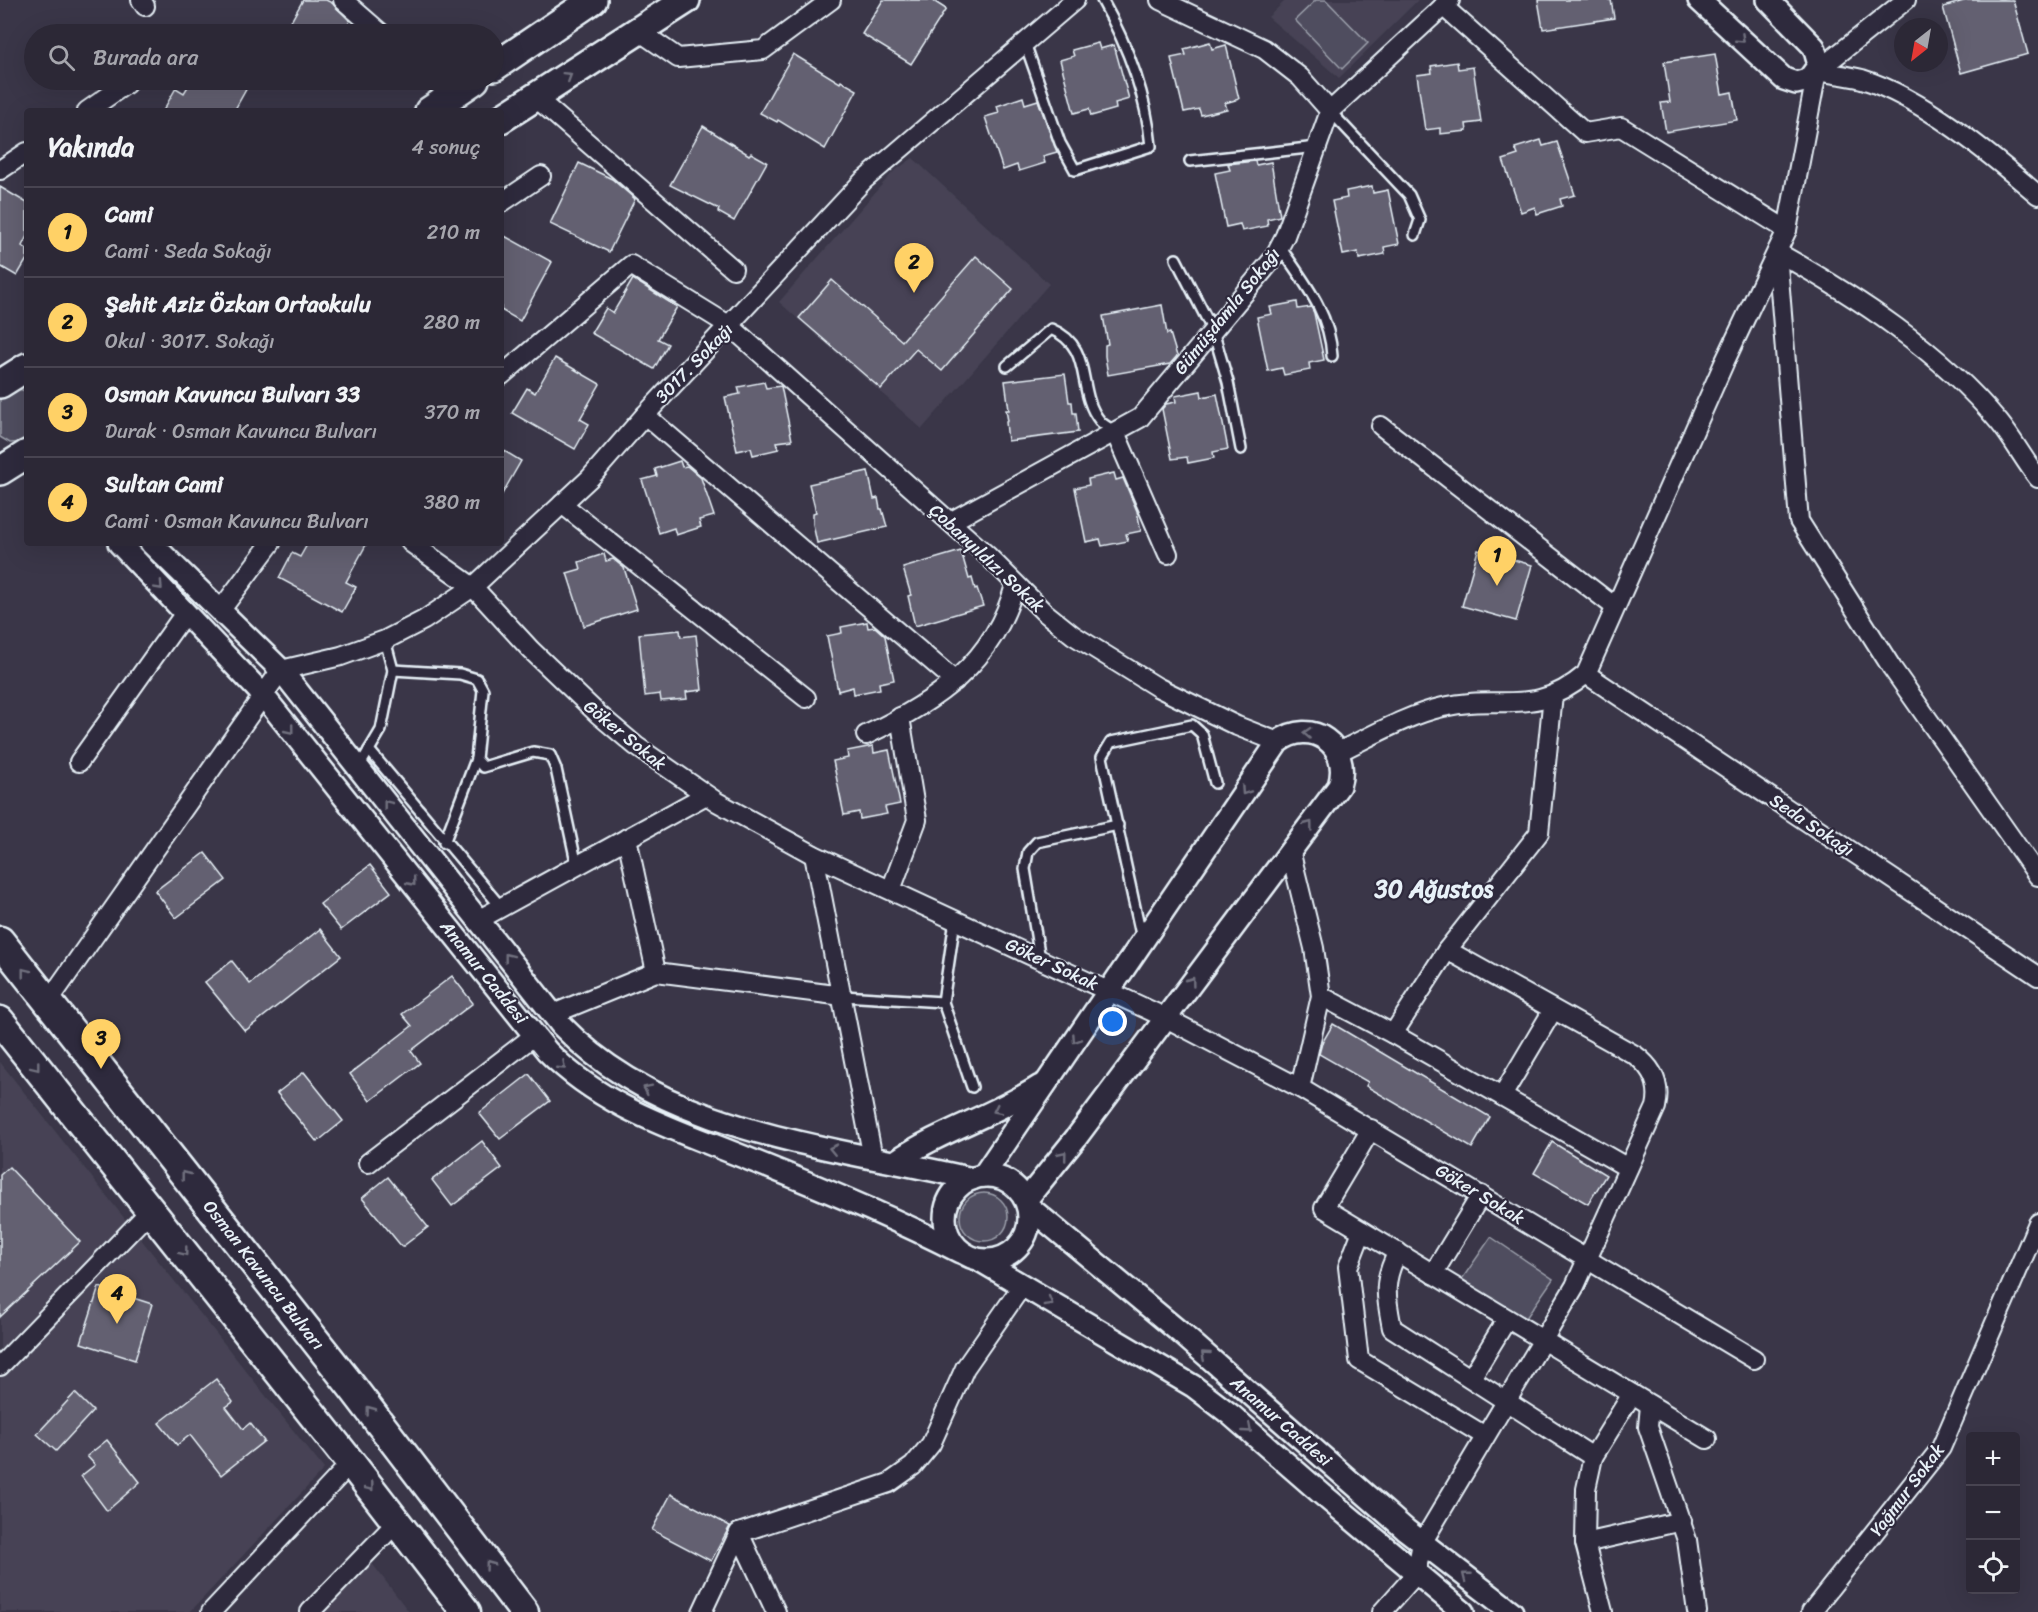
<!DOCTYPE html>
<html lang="tr">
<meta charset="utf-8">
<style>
:root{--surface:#2c2836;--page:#383442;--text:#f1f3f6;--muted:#a6a6ad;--line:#484451;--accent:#ffd166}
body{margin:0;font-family:Sriracha,sans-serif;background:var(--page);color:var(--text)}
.controls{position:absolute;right:18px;bottom:18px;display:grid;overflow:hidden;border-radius:6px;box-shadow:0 6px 24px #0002}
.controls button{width:54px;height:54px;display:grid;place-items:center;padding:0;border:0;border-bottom:2px solid var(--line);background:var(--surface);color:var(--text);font:30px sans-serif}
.compass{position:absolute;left:1894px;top:18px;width:54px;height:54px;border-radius:50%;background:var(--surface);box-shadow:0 6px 24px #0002;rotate:211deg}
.you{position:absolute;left:1113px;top:1022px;width:21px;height:21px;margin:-15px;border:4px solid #fff;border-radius:50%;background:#1a73e8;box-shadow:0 0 0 9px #1a73e833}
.badge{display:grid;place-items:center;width:39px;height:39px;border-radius:50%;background:var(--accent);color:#111;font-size:20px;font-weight:700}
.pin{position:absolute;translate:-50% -50px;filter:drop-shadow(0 2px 3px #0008)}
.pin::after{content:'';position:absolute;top:32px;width:21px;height:18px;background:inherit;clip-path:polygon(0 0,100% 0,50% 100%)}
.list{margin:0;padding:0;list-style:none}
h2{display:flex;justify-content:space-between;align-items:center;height:78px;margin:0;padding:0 24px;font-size:26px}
h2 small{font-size:20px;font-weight:400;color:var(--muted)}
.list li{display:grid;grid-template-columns:39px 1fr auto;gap:18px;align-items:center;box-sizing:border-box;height:90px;padding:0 24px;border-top:2px solid var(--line)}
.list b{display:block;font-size:22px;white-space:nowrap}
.list p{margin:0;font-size:20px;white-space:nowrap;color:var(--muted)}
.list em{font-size:20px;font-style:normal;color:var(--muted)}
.icon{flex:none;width:33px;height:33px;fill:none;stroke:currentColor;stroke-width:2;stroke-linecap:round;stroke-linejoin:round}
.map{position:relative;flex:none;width:2038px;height:1612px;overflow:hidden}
.search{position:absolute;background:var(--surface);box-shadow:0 6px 24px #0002;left:24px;top:24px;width:480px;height:66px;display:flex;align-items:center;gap:15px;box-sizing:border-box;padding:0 21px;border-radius:33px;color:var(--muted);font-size:22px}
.panel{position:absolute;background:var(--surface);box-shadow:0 6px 24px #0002;left:24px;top:108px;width:480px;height:438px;border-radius:6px}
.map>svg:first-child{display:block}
.built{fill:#464354}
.green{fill:#504e5f;stroke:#9ca0ac;stroke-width:1.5}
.building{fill:#636171;stroke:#e8f1f8;stroke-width:1.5}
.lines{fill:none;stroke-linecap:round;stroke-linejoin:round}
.service-casing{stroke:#e8f1f8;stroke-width:14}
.minor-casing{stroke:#e8f1f8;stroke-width:22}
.tertiary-casing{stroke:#e8f1f8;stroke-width:26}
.primary-casing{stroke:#e8f1f8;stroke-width:32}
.trunk-casing{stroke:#e8f1f8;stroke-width:33}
.service{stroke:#2f2a3d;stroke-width:9}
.minor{stroke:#2f2a3d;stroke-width:18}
.tertiary{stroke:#2f2a3d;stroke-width:21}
.primary{stroke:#2f2a3d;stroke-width:27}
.trunk{stroke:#2f2a3d;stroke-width:28}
.oneway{stroke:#70707e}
.labels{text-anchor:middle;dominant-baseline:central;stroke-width:4.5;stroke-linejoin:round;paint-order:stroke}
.street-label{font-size:18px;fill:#e8f1f8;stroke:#2f2a3d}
.district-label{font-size:24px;font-weight:bold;fill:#e8f1f8;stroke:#2f2a3d}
</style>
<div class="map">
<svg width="2038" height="1612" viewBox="0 0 2038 1612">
<rect width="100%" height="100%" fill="#3a3648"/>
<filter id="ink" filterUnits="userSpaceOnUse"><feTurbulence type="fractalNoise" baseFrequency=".0167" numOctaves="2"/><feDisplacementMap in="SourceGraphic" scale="12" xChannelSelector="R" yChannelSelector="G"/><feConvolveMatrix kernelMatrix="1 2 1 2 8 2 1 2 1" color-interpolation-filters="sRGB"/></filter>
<g filter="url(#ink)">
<g class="built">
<path d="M1286 0H1418L1339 78 1268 17Z"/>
<path d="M913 158 1049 284 922 429 779 302 893 172Z"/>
<path d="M0 1062 324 1469 190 1612H0Z"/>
<path d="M371 1562 409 1612H323Z"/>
</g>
<g class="green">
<path d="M1316 0H1326L1368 43 1342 69 1295 20Z"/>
<path d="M17 389 27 391V442L10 443 0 437V396Z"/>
<circle cx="984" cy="1217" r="24"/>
<path d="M1491 1237 1553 1279 1524 1321 1462 1279Z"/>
</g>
<g class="building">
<path d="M303 0H326L332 3 350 21 343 34H284Z"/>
<path d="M883 0H932L946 9 911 64 862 34Z"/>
<path d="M1538 0H1611L1614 18 1543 29Z"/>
<path d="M1967 0H2013L2028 54 1961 73 1943 7Z"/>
<path d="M1210 42 1212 49 1226 45 1239 99 1225 103 1227 109 1201 115 1199 109 1184 112 1171 58 1186 55 1184 49Z"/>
<path d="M1098 43 1100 49 1114 45 1129 99 1115 103 1116 109 1091 116 1089 109 1074 113 1060 60 1074 56 1072 50Z"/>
<path d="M793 54 840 83 841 81 857 90 825 149 778 120 777 122 760 113Z"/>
<path d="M1715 54 1722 94 1732 92 1737 120 1666 132 1661 103 1670 102 1664 62Z"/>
<path d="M1457 62 1458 69 1473 67 1481 122 1466 124 1467 131 1440 134V128L1425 130 1417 75 1432 73 1431 66Z"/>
<path d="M192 80H241L249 84 234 111H163L176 88 184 93Z"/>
<path d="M1023 97 1025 104 1038 100 1057 152 1043 156 1045 163 1019 171 1017 165 1003 170 985 117 999 113 997 106Z"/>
<path d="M703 126 749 155 751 153 767 162 734 221 718 212 719 209 670 185Z"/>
<path d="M1541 140 1543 146 1557 142 1575 195 1560 199 1562 206 1537 214 1535 207 1521 212 1503 160 1518 155 1515 148Z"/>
<path d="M1255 161 1256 165 1271 162 1280 216 1267 219 1268 226 1242 231 1240 224 1226 227 1215 173 1230 170 1228 164Z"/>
<path d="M579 163 612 179 635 199 609 252 550 224Z"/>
<path d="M1372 186 1373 193 1388 190 1399 244 1384 247 1385 254 1359 259 1358 252 1343 255 1332 201 1347 198 1346 191Z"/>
<path d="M0 187 27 203V236L22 246 27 249V259L17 276 0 266Z"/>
<path d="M501 234 552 262 520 321 501 310Z"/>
<path d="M976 256 1013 289 942 371 916 349 881 389 799 318 832 280 902 341Z"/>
<path d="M633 279 677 307 658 339 668 344 654 369 591 333 606 308 613 313Z"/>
<path d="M1297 302 1298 309 1311 307 1314 313 1324 360 1309 363 1310 370 1284 375 1282 368 1268 371 1257 317 1272 314 1270 307Z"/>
<path d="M1162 305 1167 334 1170 333 1177 356 1170 364 1108 375 1105 356V345L1108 344 1103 316Z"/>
<path d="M555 358 600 384 580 419 589 424 575 449 512 413 527 388 535 393Z"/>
<path d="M1065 374 1069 402H1072L1073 413H1076L1078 432 1008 441 1006 422 1008 421 1006 410H1009L1005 381Z"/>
<path d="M764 382 766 388 781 386 792 440 777 442 779 449 753 455 751 448 737 451 725 397 740 394 738 387Z"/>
<path d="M1201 391 1202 397 1217 394 1228 449 1213 452 1214 458 1188 463 1187 457 1172 459 1162 409 1166 404 1176 402 1175 396Z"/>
<path d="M501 449 521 461 501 496Z"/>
<path d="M680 461 682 467 687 466 701 478 714 516 699 520 701 527 676 535 674 528 659 533 642 480 657 476 655 469Z"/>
<path d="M868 471 874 499 878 498 880 509H882L887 527 817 543 813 524V513L816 512 809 484Z"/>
<path d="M1114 473 1116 480 1123 478 1137 511 1141 531 1126 534 1128 541 1102 546 1100 539 1086 542 1075 488 1089 485 1088 479Z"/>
<path d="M308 543H367L346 582 356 587 342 612 279 578 292 553 300 557Z"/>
<path d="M1478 550 1532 565 1516 621 1462 606Z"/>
<path d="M961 551 969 579 972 578 975 589 977 588 983 606 915 626 908 596 911 595 903 568Z"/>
<path d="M604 554 606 561 613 559 624 568 637 609 584 626 567 573 581 569 579 562Z"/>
<path d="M867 622 868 628 875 627 885 636 894 680 879 683 880 689 854 694 853 687 838 691 827 636 842 633 841 627Z"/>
<path d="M680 630 681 637 696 635 702 690 686 692 687 699 661 701 660 694 645 696 639 634Z"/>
<path d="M873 746 874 753 889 750 900 804 885 807 887 814 860 819 859 812 844 815 833 761 848 758 847 751Z"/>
<path d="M205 853 226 880 176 918 155 891Z"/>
<path d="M370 865 391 892 341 930 320 904Z"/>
<path d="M320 929 341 956 245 1031 205 982 232 961 250 984Z"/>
<path d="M452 976 473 1003 411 1051 420 1063 370 1101 350 1074 412 1026 402 1014Z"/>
<path d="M1333 1024 1490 1117 1472 1148 1366 1086 1368 1082 1319 1054 1322 1043Z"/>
<path d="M304 1072 343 1121 317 1142 277 1093Z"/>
<path d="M529 1074 550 1101 500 1139 479 1113Z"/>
<path d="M482 1141 502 1168 452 1206 432 1180Z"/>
<path d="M1552 1142 1606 1175 1588 1204 1534 1173Z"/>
<path d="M9 1167 80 1242 0 1317V1175Z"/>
<path d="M388 1177 428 1227 402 1247 362 1198Z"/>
<path d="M99 1287 152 1304 135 1360 81 1343Z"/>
<path d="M216 1379 233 1402 226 1407 243 1429 250 1423 264 1441 221 1475 190 1435 177 1445 159 1423Z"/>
<path d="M75 1393 93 1411 56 1451 37 1434Z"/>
<path d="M107 1440 140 1482 107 1511 81 1476 95 1465 87 1456Z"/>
<path d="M671 1494 730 1526 711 1561 652 1530Z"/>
</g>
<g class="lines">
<g class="service-casing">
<g id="service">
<path d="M1025 43 1060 143 1075 170 1151 146C1146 93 1128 46 1102 0"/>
<path d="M1330 111 1409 195 1420 220 1415 235"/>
<path d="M1190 161 1317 147"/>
<path d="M1280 247C1304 282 1330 313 1332 356"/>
<path d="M1176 259 1213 331 1228 382 1241 449"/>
<path d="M1007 366 1051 329C1095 347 1075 391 1100 421 1103 425 1110 428 1115 432"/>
<path d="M393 670 460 674 477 679 483 690 476 759 483 767 533 752 550 755 556 769 577 866"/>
<path d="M369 750 501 907"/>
<path d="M359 767 381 730 393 670 385 640"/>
<path d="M444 843 476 759"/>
<path d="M955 920 943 1002 972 1087"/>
<path d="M1142 939 1102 757 1111 742 1192 725 1202 734 1215 783"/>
<path d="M1040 959 1025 869 1028 852 1037 842 1118 825"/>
<path d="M843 996 943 1002"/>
</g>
</g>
<g class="minor-casing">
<g id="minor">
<path d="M141 0 145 6"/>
<path d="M343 0 382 34"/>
<path d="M1160 0 1264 49 1300 77 1330 111"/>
<path d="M1443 6 1585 133 1621 127 1787 230"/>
<path d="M639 31 678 58 763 50 831 0"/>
<path d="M1817 71C1831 74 1848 75 1862 79 1923 98 1990 154 2038 195"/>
<path d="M434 80 452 95"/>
<path d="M535 97 733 269"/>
<path d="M87 111 126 84"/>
<path d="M0 170 27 152"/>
<path d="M501 203 541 176"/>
<path d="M1777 252C1857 297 1939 350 1999 422 2013 439 2024 460 2038 478"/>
<path d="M1777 253 1799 521 1892 668 2038 876"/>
<path d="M501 376 631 265 730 326 989 557 1043 611 1073 635 1157 687 1237 726 1278 742"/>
<path d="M645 415 955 681"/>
<path d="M1381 426 1615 607"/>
<path d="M1115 432 1168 554"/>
<path d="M562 504 806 698"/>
<path d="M950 522 1140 418 1273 259 1285 236 1330 111 1450 0"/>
<path d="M411 543 473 587 531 650 598 714 636 746 717 802 814 855 1164 1017 1300 1088 1754 1359"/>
<path d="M220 611 271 543"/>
<path d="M1586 674 2038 976"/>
<path d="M866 735C936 702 994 663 1015 585"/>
<path d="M1338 752C1372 736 1407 715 1443 707 1501 693 1533 719 1586 674L1725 361 1787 230 1817 71 1906 0"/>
<path d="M79 762 185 613"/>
<path d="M627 838 656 972 843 996"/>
<path d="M1290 850 1314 948 1321 996 1300 1088"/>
<path d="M814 855 873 1158"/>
<path d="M891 890 917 820 900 717"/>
<path d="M478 920 706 795"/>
<path d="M1447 950 1539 833 1553 695"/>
<path d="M1321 996 1393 1034 1628 1168"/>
<path d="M48 1002 281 670 341 656 385 640 424 620 473 587 590 478 645 415 863 181 1075 0"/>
<path d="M553 1014 656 972"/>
<path d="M1502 1096 1553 1010"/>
<path d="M1371 1129 1324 1208 1707 1439"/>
<path d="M368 1163 535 1035"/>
<path d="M1362 1231 1348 1267 1359 1360 1485 1436"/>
<path d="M1398 1252C1382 1281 1386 1297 1392 1328L1593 1457 1586 1489 1585 1543 1603 1612"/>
<path d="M1433 1274 1481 1195"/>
<path d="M0 1366 151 1210"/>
<path d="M1471 1378 1507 1319"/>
<path d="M1650 1405 1648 1427 1687 1540 1697 1612"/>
<path d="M1593 1457 1632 1394"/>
<path d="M739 1533 776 1612"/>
<path d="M1585 1543 1682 1521"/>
<path d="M211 1612 351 1463"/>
<path d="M310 1612 397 1522"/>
<path d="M702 1612 739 1533 889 1483 913 1466 931 1444 965 1368 1022 1286"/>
<path d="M1382 1612 1416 1574 1422 1543 1575 1286 1656 1107C1661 1085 1653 1068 1635 1055L1447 950 1393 1034"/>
<path d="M1811 1612 1941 1448 2038 1223"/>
</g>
</g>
<g class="tertiary-casing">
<g id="tertiary">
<path d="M1699 0 1784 79 1796 83 1808 80 1819 65 1814 47 1768 0"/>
<path d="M119 543 262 694 547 1051C604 1109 678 1130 751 1160 822 1188 892 1217 960 1252"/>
<path d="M151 543 281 670 562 1026C666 1134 833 1146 972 1179"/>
<path d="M896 1161C942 1130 993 1116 1040 1086"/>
<circle cx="987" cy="1218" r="42"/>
<path d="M983 1176 1278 742C1311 717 1352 745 1339 786L1076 1138 1026 1200"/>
<path d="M1029 1207 1182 1334 1406 1530 1512 1612"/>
<path d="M981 1261 1193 1386 1231 1415 1323 1495 1463 1612"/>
</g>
</g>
<g class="primary-casing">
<g id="primary">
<path d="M494 67 593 0"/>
<path d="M429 111 475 80"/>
<path d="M501 119 686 0"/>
<path d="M0 384 27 367"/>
<path d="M0 471 27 454"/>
</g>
</g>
<g class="trunk-casing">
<g id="trunk">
<path d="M0 941 352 1387 524 1612"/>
<path d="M0 1021 351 1463 466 1612"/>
</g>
</g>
<use href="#service" class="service"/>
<use href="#minor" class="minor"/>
<use href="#tertiary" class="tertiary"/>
<use href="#primary" class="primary"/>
<use href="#trunk" class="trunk"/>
</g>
<defs><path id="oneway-chevron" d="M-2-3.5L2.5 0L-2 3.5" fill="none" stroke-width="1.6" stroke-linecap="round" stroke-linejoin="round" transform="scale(1.5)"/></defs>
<g class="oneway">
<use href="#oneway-chevron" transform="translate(1741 39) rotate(43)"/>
<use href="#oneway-chevron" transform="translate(568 76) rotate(-32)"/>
<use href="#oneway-chevron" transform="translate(159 586) rotate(47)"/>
<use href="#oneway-chevron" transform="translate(290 730) rotate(51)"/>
<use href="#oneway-chevron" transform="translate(1307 733) rotate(-177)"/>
<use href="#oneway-chevron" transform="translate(1245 791) rotate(124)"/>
<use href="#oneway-chevron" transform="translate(387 804) rotate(-128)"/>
<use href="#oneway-chevron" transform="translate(1309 825) rotate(-53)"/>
<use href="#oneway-chevron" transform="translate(412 882) rotate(51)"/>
<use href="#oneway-chevron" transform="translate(508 957) rotate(-128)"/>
<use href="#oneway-chevron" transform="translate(25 972) rotate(-128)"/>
<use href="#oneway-chevron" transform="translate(1191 981) rotate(-53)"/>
<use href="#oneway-chevron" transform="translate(1076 1039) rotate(124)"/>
<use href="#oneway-chevron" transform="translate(562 1066) rotate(43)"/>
<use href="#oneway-chevron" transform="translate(36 1067) rotate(52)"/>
<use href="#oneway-chevron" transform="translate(647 1089) rotate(-154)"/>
<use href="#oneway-chevron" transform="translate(997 1110) rotate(154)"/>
<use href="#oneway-chevron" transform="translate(833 1149) rotate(-167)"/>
<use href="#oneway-chevron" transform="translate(1063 1155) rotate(-51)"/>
<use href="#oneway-chevron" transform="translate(185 1175) rotate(-128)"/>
<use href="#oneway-chevron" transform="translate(184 1252) rotate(52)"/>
<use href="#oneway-chevron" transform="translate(1049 1302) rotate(30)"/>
<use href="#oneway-chevron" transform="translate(1205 1355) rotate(-139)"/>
<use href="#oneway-chevron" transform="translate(370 1410) rotate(-127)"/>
<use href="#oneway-chevron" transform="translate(1248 1429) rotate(41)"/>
<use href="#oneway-chevron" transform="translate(370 1487) rotate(52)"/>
<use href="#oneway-chevron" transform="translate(489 1565) rotate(-127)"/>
<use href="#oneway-chevron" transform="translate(1466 1576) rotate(-142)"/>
</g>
</g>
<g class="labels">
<g class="street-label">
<text transform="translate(1227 311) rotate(-51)">Gümüşdamla Sokağı</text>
<text transform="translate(694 363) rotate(-46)">3017. Sokağı</text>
<text transform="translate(987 558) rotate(43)">Çobanyıldızı Sokak</text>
<text transform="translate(625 735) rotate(39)">Göker Sokak</text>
<text transform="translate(1812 825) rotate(34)">Seda Sokağı</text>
<text transform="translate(1052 964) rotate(25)">Göker Sokak</text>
<text transform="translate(484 972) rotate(51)">Anamur Caddesi</text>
<text transform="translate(1480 1194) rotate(31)">Göker Sokak</text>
<text transform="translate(264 1275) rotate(52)">Osman Kavuncu Bulvarı</text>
<text transform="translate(1281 1421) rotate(41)">Anamur Caddesi</text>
<text transform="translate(1907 1490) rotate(-53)">Yağmur Sokak</text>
</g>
<g class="district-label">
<text x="1434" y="889">30 Ağustos</text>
</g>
</g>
</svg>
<div class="controls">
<button>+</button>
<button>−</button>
<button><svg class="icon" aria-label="locate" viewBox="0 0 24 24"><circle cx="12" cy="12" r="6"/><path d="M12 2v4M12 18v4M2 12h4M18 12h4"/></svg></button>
</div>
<svg class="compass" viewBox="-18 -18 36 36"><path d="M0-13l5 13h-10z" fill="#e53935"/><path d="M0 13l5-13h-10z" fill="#a6a6ad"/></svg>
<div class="you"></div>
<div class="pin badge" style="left:1497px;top:586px">1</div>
<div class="pin badge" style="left:914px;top:293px">2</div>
<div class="pin badge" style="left:101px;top:1069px">3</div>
<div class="pin badge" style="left:117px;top:1324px">4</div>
<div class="search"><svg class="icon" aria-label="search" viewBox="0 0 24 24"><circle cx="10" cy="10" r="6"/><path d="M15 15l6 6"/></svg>Burada ara</div>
<section class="panel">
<h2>Yakında<small>4 sonuç</small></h2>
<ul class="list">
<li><span class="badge">1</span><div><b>Cami</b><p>Cami · Seda Sokağı</p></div><em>210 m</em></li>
<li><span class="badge">2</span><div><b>Şehit Aziz Özkan Ortaokulu</b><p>Okul · 3017. Sokağı</p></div><em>280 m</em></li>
<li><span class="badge">3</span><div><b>Osman Kavuncu Bulvarı 33</b><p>Durak · Osman Kavuncu Bulvarı</p></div><em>370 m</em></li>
<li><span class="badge">4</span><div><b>Sultan Cami</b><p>Cami · Osman Kavuncu Bulvarı</p></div><em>380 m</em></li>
</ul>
</section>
</div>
